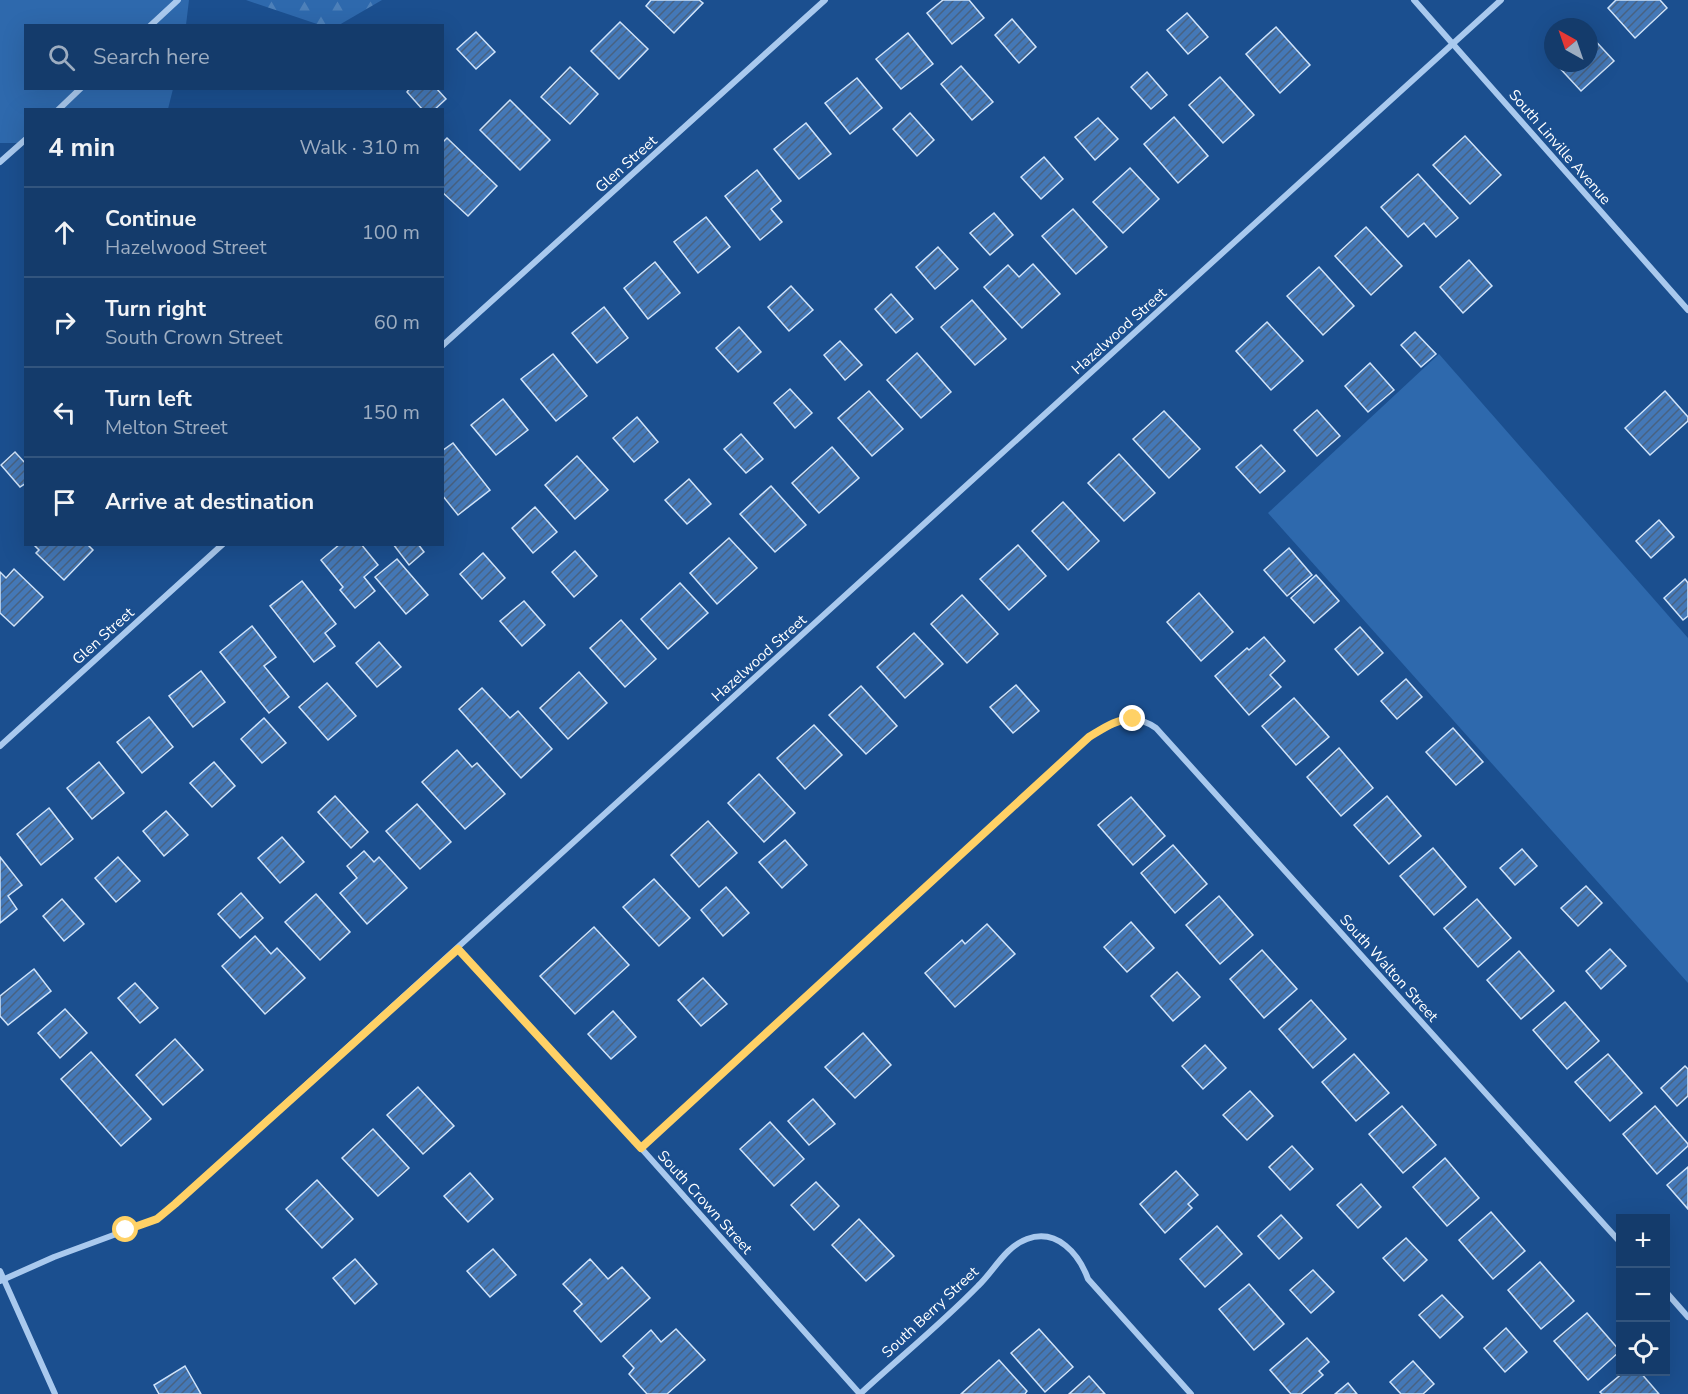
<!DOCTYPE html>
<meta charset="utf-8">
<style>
:root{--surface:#143b6b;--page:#1d4271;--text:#f1f3f6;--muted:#9dadc1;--line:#33557e}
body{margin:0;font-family:"Nunito Sans",sans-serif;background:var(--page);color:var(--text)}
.controls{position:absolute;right:18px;bottom:18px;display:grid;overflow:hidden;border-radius:0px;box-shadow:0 6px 24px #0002}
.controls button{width:54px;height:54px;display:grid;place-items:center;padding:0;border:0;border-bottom:2px solid var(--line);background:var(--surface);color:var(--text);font:30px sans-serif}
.compass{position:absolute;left:1544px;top:18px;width:54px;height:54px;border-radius:50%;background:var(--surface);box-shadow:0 6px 24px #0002;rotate:320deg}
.stop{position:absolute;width:18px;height:18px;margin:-14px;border:4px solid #ffd166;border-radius:50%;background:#fff}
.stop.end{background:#ffd166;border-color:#fff;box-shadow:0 2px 6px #0008}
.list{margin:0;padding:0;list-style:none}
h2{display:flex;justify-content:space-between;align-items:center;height:78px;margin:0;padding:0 24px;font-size:26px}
h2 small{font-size:20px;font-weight:400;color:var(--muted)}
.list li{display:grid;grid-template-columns:39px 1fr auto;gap:18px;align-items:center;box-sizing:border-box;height:90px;padding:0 24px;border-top:2px solid var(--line)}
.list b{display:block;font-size:22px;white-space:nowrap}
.list p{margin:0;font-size:20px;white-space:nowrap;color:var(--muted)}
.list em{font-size:20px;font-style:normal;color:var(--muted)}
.icon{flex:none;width:33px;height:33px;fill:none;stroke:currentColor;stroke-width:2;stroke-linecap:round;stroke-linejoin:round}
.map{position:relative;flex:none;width:1688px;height:1394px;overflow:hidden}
.search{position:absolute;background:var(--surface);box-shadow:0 6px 24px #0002;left:24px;top:24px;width:420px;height:66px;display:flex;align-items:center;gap:15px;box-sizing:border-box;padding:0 21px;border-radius:0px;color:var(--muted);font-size:22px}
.panel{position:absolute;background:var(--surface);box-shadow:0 6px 24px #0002;left:24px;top:108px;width:420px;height:438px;border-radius:0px}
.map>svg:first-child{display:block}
.grass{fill:#2e69ad}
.forest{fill:url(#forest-firs)}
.building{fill:url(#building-hatch);stroke:#cfe3fa;stroke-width:1.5}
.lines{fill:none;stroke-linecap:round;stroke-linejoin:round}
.minor{stroke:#a9c9ee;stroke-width:6}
.route{stroke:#ffd166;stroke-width:8}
.labels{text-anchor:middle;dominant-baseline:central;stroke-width:4.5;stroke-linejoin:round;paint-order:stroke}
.street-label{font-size:15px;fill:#fff;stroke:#1b4f8f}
</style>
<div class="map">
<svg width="1688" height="1394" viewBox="0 0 1688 1394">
<defs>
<pattern id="forest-firs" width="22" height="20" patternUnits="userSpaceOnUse" patternTransform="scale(1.5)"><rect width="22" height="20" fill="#2e69ad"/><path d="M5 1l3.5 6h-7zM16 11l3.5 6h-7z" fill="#4d80b9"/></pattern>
<pattern id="building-hatch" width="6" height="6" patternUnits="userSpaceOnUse" patternTransform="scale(1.5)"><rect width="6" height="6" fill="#4478b7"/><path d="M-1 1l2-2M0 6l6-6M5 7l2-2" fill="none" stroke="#486282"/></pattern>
</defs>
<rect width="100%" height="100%" fill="#1b4f8f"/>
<g class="grass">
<path d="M0 0H189L186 25 26 26V88L173 89 168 109 26 110 25 144 21 143H0Z"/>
<path d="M1439 354 1688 638V983L1268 513Z"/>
</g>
<path class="forest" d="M246 0H382L339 25 323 26Z"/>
<g class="building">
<path d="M651 0H699L703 3 674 33 646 6Z"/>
<path d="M943 0H969L984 18 952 44 927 13Z"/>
<path d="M1616 0H1660L1667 8 1635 38 1608 8Z"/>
<path d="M1187 13 1208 37 1188 54 1167 30Z"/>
<path d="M1012 19 1036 47 1019 63 995 35Z"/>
<path d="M620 22 648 49 619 79 591 51Z"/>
<path d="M1276 27 1310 65 1280 93 1246 54Z"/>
<path d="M476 32 495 52 476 69 457 49Z"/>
<path d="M908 33 933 64 901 89 876 59Z"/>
<path d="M1589 34 1614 61 1581 91 1555 63H1589Z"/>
<path d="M961 66 993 102 972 120 941 84Z"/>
<path d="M570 67 598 94 570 124 541 97Z"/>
<path d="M1147 72 1167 95 1151 109 1131 87Z"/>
<path d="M1220 77 1254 115 1223 143 1189 105Z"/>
<path d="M857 78 882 108 850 134 825 103Z"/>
<path d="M410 88H436L446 99 434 110H423L407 92Z"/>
<path d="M510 100 550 140 520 170 480 130Z"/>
<path d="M910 113 934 140 917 156 893 129Z"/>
<path d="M1174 117 1208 156 1178 183 1144 144Z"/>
<path d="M1098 118 1118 139 1095 160 1075 137Z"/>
<path d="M806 123 831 154 799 179 774 149Z"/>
<path d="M1465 136 1501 175 1470 204 1433 165Z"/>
<path d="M447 138 497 186 468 216 442 192V143Z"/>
<path d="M1044 157 1063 179 1041 199 1021 177Z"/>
<path d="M1130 168 1159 199 1123 233 1093 202Z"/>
<path d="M757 170 781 201 771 209 782 222 760 240 725 196Z"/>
<path d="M1418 174 1458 218 1436 237 1424 223 1408 237 1381 207Z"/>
<path d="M1073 209 1107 247 1076 274 1042 236Z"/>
<path d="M994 213 1013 235 990 255 970 233Z"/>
<path d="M706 217 730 247 698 273 674 242Z"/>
<path d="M1366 227 1402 266 1371 295 1335 256Z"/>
<path d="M938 247 958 269 935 289 916 267Z"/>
<path d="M1469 260 1492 286 1463 313 1440 287Z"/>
<path d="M655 262 680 293 648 319 624 288Z"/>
<path d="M1033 264 1060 294 1022 328 984 287 1008 265 1019 277Z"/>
<path d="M1319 267 1354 306 1323 335 1287 296Z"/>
<path d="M791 286 813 310 789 331 768 307Z"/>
<path d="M891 294 913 319 896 333 875 309Z"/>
<path d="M972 300 1006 339 975 365 941 327Z"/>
<path d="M604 307 628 338 597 363 572 333Z"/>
<path d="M1267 322 1303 361 1271 390 1236 351Z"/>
<path d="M739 327 761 352 738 372 716 348Z"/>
<path d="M1415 332 1436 354 1421 367 1401 345Z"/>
<path d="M840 341 862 365 845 380 824 355Z"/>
<path d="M917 353 951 392 921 418 887 380Z"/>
<path d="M553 354 587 396 556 421 521 379Z"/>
<path d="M1370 363 1394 390 1368 412 1345 386Z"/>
<path d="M790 389 812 413 795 428 774 403Z"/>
<path d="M869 391 903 429 872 456 838 418Z"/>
<path d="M1665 391 1688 417V421L1650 455 1625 428Z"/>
<path d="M503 399 528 430 496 455 471 425Z"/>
<path d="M1317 410 1340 436 1317 456 1294 430Z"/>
<path d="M1164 411 1200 449 1169 478 1133 439Z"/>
<path d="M637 417 658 442 634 462 613 438Z"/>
<path d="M741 434 763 459 746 473 724 449Z"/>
<path d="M453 443 490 490 458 515 442 495V451Z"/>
<path d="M1261 445 1285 471 1260 493 1236 467Z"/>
<path d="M832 447 859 478 819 513 792 483Z"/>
<path d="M15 452 26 464V483L20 487 1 465Z"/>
<path d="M1119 454 1155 493 1124 521 1088 483Z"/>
<path d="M577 456 608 490 575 519 545 485Z"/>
<path d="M689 479 711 504 687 524 665 500Z"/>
<path d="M771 486 806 525 775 552 740 514Z"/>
<path d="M1063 502 1099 541 1068 570 1032 531Z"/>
<path d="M535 507 557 532 533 553 512 528Z"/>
<path d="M1659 520 1674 537 1651 558 1636 541Z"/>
<path d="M729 538 757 568 717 604 690 573Z"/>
<path d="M33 544H87L93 550 64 580 36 553 39 550Z"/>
<path d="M340 544H361L378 565 364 577 375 591 355 608 340 590 343 587 321 560Z"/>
<path d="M393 544H418L424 552 409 565Z"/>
<path d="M1018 545 1046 576 1009 610 980 579Z"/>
<path d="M1289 548 1312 575 1287 596 1264 570Z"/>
<path d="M575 551 597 576 574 597 552 572Z"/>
<path d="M483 553 505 578 482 599 460 574Z"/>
<path d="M397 559 428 595 406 614 375 577Z"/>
<path d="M14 569 43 597 14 626 0 613V572L6 578Z"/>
<path d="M1316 575 1339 601 1314 623 1291 598Z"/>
<path d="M1685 579 1688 583V616L1683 620 1664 598Z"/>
<path d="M302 581 336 624 325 633 335 646 314 662 270 606Z"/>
<path d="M680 583 708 613 668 649 641 619Z"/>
<path d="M1199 593 1233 632 1201 661 1167 622Z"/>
<path d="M962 595 998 634 967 663 931 624Z"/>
<path d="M524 601 545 625 522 646 500 621Z"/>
<path d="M621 620 656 659 625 687 590 648Z"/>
<path d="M252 626 276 657 264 666 289 697 269 713 220 652Z"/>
<path d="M1360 627 1383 653 1358 675 1335 649Z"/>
<path d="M914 633 943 664 905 698 877 667Z"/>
<path d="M1264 637 1285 661 1270 675 1281 687 1249 715 1215 676 1247 648 1249 650Z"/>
<path d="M379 642 401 667 377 687 356 663Z"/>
<path d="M201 671 225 702 193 727 169 696Z"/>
<path d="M579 672 607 703 568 739 540 708Z"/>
<path d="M1406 679 1422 697 1397 719 1381 701Z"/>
<path d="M327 683 356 716 328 740 299 707Z"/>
<path d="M1016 685 1039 711 1013 733 990 707Z"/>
<path d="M861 686 897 726 866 754 829 715Z"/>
<path d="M482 688 510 718 518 711 552 749 521 778 459 709Z"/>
<path d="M1294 698 1329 737 1296 765 1262 726Z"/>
<path d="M149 717 173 747 142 773 117 742Z"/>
<path d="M264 718 286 743 262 763 241 739Z"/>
<path d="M814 725 842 755 805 789 777 758Z"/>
<path d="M1453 728 1483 762 1456 785 1426 752Z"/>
<path d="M1339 748 1373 788 1341 816 1307 777Z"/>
<path d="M457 750 472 767 477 763 505 794 465 829 422 782Z"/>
<path d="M99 762 124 793 92 819 67 788Z"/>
<path d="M214 762 235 786 212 807 190 783Z"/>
<path d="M759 774 795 813 764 842 728 803Z"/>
<path d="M335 796 368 832 351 848 318 812Z"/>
<path d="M1387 796 1421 836 1389 864 1354 825Z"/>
<path d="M1131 797 1165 836 1133 865 1098 825Z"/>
<path d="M417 804 451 842 420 869 386 831Z"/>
<path d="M49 808 73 839 41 865 17 834Z"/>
<path d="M166 811 188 835 164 856 143 831Z"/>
<path d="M708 821 737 853 699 887 671 855Z"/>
<path d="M282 837 304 862 280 883 258 858Z"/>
<path d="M785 840 807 865 782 888 759 862Z"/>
<path d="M1173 845 1207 884 1175 913 1141 873Z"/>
<path d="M1433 848 1466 887 1434 915 1400 876Z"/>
<path d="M1522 849 1537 866 1515 885 1500 868Z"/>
<path d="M364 851 374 862 379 857 407 888 367 924 340 893 357 878 347 866Z"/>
<path d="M0 857 22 885 8 896 17 909 0 923Z"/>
<path d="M118 857 140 881 116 902 95 878Z"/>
<path d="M654 879 690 918 659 946 623 907Z"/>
<path d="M1586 886 1602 903 1578 926 1561 908Z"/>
<path d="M726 887 749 913 723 936 701 910Z"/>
<path d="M241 893 263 918 240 938 218 914Z"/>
<path d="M316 894 350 932 320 960 285 922Z"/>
<path d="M1219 896 1253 935 1220 964 1186 925Z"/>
<path d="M62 899 84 924 64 941 43 916Z"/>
<path d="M1477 899 1511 938 1478 967 1444 928Z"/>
<path d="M1131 922 1154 948 1127 972 1104 947Z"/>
<path d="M987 924 1015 954 955 1007 925 973 962 940 965 944Z"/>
<path d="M594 927 629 965 575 1014 540 976Z"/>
<path d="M255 936 271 954 277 948 305 978 265 1014 222 966Z"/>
<path d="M1610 949 1626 966 1601 989 1586 971Z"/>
<path d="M1262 950 1297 989 1264 1018 1230 979Z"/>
<path d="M1519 951 1554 991 1521 1019 1487 980Z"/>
<path d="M34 969 51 991 8 1025 0 1016V996Z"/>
<path d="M1177 972 1200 997 1173 1021 1151 996Z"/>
<path d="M703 978 727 1004 701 1026 678 1000Z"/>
<path d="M135 983 158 1008 140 1023 118 998Z"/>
<path d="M1311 1000 1346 1039 1313 1068 1279 1029Z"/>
<path d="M1565 1002 1599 1041 1567 1069 1533 1030Z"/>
<path d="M65 1009 87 1033 60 1058 38 1033Z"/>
<path d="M613 1011 636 1037 611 1059 588 1034Z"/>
<path d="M863 1033 891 1065 855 1098 825 1067Z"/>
<path d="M175 1039 203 1070 163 1105 136 1075Z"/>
<path d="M1205 1045 1226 1068 1203 1089 1182 1066Z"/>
<path d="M91 1052 151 1119 121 1146 61 1079Z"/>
<path d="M1354 1054 1389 1093 1356 1121 1322 1082Z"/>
<path d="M1608 1054 1642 1093 1610 1121 1575 1082Z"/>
<path d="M1685 1066 1688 1069V1096L1677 1106 1661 1088Z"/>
<path d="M418 1087 454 1126 423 1154 387 1115Z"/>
<path d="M1250 1091 1273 1116 1247 1140 1223 1115Z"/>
<path d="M813 1099 835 1124 809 1145 788 1121Z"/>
<path d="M1402 1106 1436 1145 1403 1173 1369 1134Z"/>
<path d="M1655 1106 1688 1144V1146L1657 1174 1623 1134Z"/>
<path d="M770 1122 804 1159 774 1186 740 1149Z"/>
<path d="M373 1129 409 1168 378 1196 342 1158Z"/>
<path d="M1292 1146 1313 1169 1290 1190 1269 1167Z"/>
<path d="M1445 1158 1479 1198 1447 1226 1413 1187Z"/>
<path d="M1688 1167V1209L1667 1185Z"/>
<path d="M1176 1171 1198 1195 1188 1204 1192 1208 1165 1233 1140 1204Z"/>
<path d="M470 1173 493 1199 468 1222 444 1196Z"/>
<path d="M317 1180 353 1219 322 1248 286 1209Z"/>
<path d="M816 1182 839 1206 814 1230 791 1205Z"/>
<path d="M1361 1184 1381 1207 1358 1228 1337 1205Z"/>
<path d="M1491 1212 1525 1251 1493 1279 1459 1240Z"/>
<path d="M1281 1215 1302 1238 1279 1259 1258 1236Z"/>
<path d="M859 1219 894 1256 866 1281 832 1245Z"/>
<path d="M1217 1226 1242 1254 1205 1287 1180 1259Z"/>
<path d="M1406 1238 1427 1260 1404 1281 1383 1258Z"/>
<path d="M493 1249 516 1275 490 1297 467 1271Z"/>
<path d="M355 1259 377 1284 355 1304 333 1278Z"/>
<path d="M590 1259 608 1279 622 1267 650 1298 601 1342 574 1311 582 1304 563 1284Z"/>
<path d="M1540 1262 1574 1301 1541 1329 1508 1290Z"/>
<path d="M1313 1270 1334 1292 1311 1313 1290 1290Z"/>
<path d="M1249 1284 1284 1324 1254 1350 1219 1309Z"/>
<path d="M1442 1295 1463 1317 1440 1338 1419 1315Z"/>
<path d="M1587 1313 1620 1351 1588 1380 1554 1341Z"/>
<path d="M1506 1328 1527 1352 1505 1372 1484 1348Z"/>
<path d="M676 1329 705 1360 667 1394H647L629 1374 634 1368 623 1356 651 1330 661 1342Z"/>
<path d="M1039 1329 1073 1367 1045 1392 1011 1353Z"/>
<path d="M1307 1338 1329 1362 1319 1371 1323 1375 1301 1394H1291L1270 1370Z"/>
<path d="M999 1360 1027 1391 1025 1394H961Z"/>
<path d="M1413 1361 1434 1384 1423 1394H1401L1390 1382Z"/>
<path d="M185 1366 201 1394H159L154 1385Z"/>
<path d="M1624 1372H1640L1659 1394H1602L1600 1392Z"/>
<path d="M1089 1376 1105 1394H1069Z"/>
<path d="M1348 1383 1357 1394H1335Z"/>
</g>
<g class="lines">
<g class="minor">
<path d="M1414 0 1688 310"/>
<path d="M150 26 178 0"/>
<path d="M58 110 81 88"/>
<path d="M0 162 26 139"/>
<path d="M442 346 825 0"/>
<path d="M0 746 223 544"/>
<path d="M458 949 641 1148 860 1394"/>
<path d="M641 1148 1089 737C1111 723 1133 711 1156 728L1620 1242"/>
<path d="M0 1271 55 1394"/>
<path d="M0 1281 54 1257 157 1219 175 1204 1501 0"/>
<path d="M1666 1292 1688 1317"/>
<path d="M860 1394C899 1358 941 1324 978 1286 994 1271 1005 1247 1027 1239 1057 1228 1079 1254 1088 1279L1191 1394"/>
</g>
</g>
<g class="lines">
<path class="route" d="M126 1230 157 1219 175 1204 458 949 641 1148 1089 737C1104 728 1116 719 1133 719"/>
</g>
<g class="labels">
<g class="street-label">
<text transform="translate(1560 147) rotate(49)">South Linville Avenue</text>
<text transform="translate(626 164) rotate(-42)">Glen Street</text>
<text transform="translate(1119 331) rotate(-42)">Hazelwood Street</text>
<text transform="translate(103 636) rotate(-42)">Glen Street</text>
<text transform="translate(759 658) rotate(-42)">Hazelwood Street</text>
<text transform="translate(1389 968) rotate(48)">South Walton Street</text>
<text transform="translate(705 1202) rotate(48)">South Crown Street</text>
<text transform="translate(930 1312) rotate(-43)">South Berry Street</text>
</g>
</g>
</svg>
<div class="controls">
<button>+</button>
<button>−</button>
<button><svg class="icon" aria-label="locate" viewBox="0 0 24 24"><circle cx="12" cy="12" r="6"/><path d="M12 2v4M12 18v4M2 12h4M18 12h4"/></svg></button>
</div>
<svg class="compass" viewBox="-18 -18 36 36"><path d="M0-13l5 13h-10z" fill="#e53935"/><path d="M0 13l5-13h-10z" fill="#9dadc1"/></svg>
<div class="stop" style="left:126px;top:1230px"></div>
<div class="stop end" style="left:1133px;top:719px"></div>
<div class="search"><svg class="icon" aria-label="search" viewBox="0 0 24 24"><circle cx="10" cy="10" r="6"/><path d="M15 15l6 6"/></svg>Search here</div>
<section class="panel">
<h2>4 min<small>Walk · 310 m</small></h2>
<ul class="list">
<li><svg class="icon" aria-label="ahead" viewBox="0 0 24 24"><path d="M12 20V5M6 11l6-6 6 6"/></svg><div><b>Continue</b><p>Hazelwood Street</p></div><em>100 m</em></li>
<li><svg class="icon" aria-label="right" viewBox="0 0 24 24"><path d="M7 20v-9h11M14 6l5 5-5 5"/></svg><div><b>Turn right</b><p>South Crown Street</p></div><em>60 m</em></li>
<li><svg class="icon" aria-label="left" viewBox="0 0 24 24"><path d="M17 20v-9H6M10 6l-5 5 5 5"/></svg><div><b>Turn left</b><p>Melton Street</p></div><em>150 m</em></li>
<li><svg class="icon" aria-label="arrive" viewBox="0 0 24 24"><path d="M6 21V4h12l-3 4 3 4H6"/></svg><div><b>Arrive at destination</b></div></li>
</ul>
</section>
</div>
